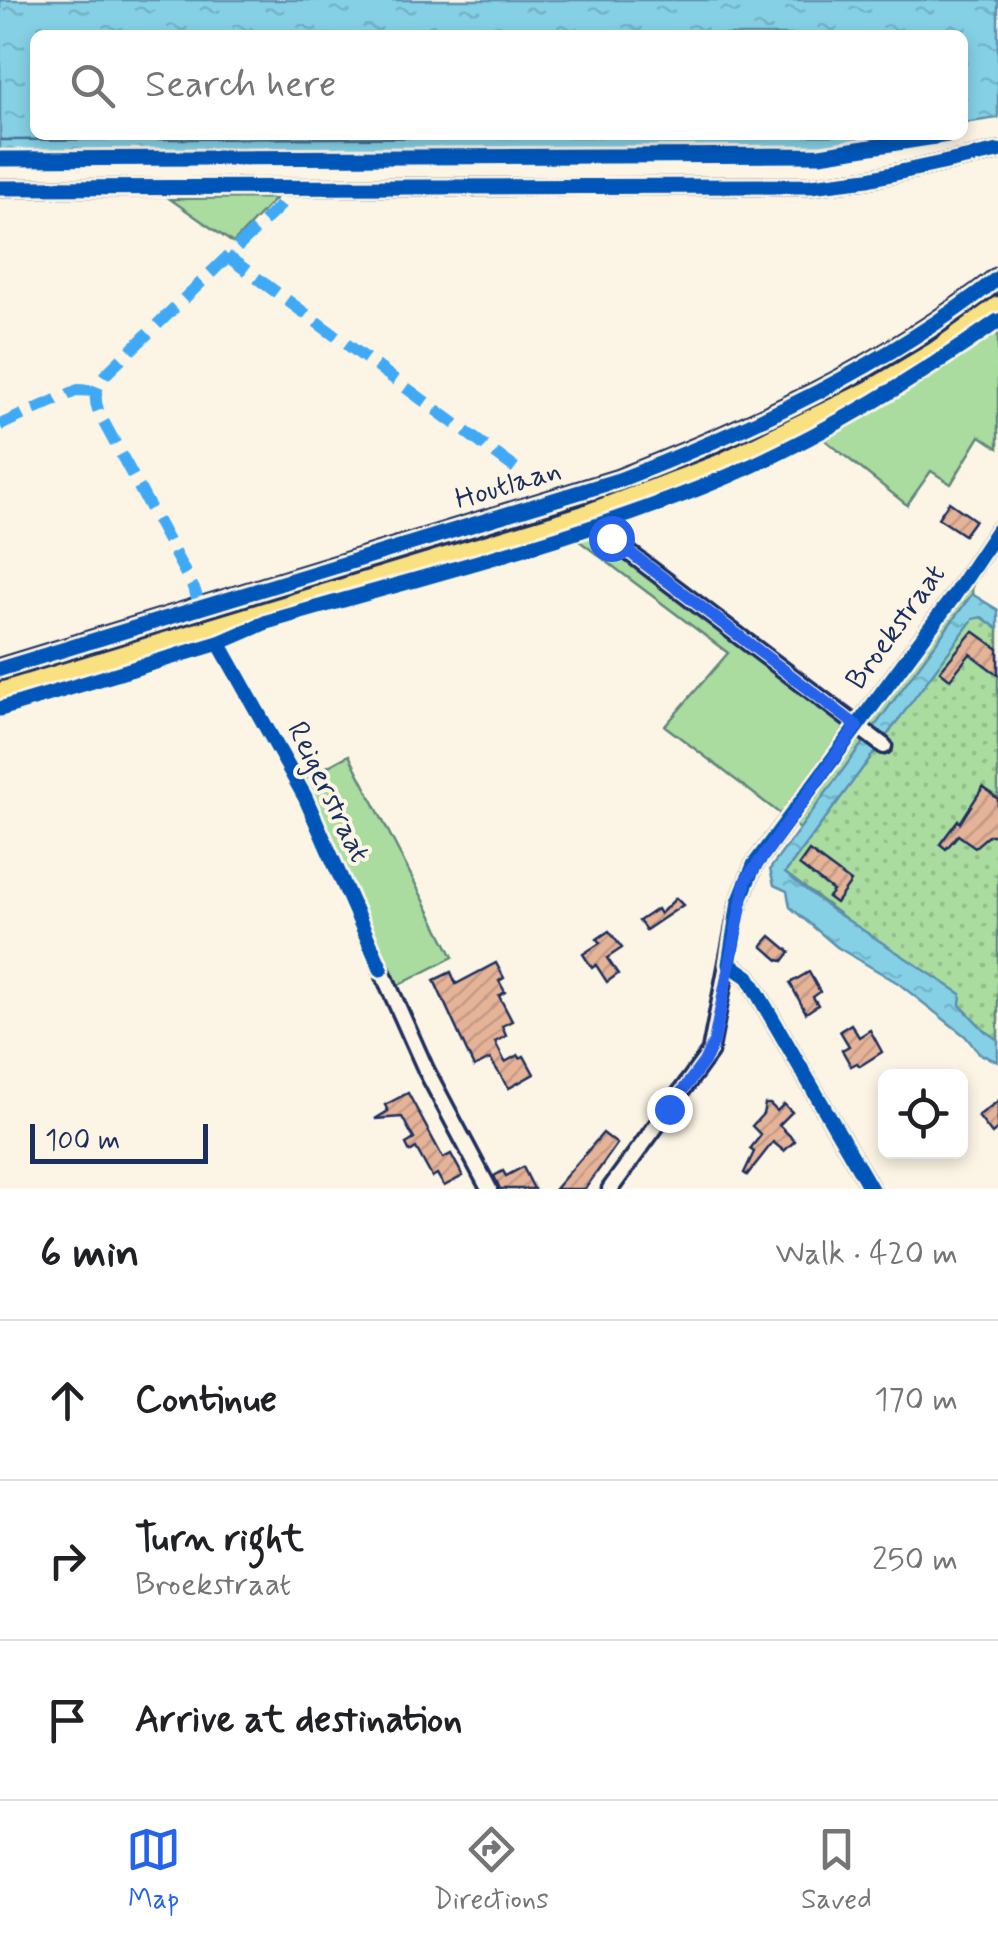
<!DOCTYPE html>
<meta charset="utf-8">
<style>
:root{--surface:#fff;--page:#f6f6f6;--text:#202124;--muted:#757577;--line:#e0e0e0;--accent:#2563eb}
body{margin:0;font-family:Mynerve,sans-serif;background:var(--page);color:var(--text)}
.controls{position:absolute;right:30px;bottom:30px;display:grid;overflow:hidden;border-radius:15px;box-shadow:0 5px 15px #0003}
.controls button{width:90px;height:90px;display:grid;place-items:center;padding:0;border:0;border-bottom:2px solid var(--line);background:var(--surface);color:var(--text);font:50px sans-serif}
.scale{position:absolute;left:30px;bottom:25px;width:178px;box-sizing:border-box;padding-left:10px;border:5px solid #1b2f5e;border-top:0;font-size:28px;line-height:35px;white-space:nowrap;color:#1b2f5e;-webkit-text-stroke:8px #fcf5e5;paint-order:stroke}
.stop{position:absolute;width:30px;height:30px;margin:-22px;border:8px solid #2563eb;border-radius:50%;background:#fff}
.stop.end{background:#2563eb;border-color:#fff;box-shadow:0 2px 10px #0008}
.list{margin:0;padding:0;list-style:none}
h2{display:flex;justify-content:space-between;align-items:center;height:130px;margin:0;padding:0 40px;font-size:42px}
h2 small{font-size:32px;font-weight:400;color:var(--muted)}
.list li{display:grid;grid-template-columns:65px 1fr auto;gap:30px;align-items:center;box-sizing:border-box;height:160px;padding:0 40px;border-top:2px solid var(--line)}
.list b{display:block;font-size:38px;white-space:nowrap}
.list p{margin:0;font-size:32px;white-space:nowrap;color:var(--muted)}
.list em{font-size:32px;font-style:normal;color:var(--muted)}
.icon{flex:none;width:55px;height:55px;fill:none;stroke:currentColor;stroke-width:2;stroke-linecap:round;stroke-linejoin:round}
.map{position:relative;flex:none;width:998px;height:1189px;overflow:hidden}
.search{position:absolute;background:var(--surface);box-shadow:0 5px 15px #0003;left:30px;right:30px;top:30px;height:110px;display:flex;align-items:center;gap:25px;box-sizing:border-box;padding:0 35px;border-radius:15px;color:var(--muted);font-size:38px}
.sheet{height:610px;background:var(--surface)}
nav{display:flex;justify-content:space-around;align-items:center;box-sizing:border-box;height:140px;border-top:2px solid var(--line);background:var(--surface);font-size:28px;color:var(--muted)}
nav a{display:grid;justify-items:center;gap:5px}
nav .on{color:var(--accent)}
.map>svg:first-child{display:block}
.grass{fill:#a9dc9e;stroke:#62867e;stroke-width:2.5}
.park{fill:url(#park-dots);stroke:#62867e;stroke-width:2.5}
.water{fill:url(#water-ripples);stroke:#5b90af;stroke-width:2.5}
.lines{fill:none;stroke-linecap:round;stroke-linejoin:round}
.shore{stroke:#456f94;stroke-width:2.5}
.building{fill:url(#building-hatch);stroke:#1b2f5e;stroke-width:2.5}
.minor-casing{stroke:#1b2f5e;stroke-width:21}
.major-casing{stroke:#1b2f5e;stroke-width:25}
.minor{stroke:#fcf5e5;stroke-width:14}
.major{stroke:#f9e181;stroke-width:18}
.quiet{stroke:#3fa9f5;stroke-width:12;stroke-dasharray:25 12;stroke-linecap:butt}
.cycleway-casing{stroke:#fcf5e5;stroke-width:21}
.cycleway{stroke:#0057b8;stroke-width:15}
.route{stroke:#2563eb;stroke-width:12}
.labels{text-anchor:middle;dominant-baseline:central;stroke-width:8;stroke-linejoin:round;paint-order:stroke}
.street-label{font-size:30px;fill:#1b2f5e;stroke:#fcf5e5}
</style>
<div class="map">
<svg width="998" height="1189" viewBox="0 0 998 1189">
<defs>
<pattern id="park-dots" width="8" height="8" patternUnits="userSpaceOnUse" patternTransform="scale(2.5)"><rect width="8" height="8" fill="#a9dc9e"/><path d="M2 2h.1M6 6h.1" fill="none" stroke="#91bd8a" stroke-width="1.8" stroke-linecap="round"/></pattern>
<pattern id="water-ripples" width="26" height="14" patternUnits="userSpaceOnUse" patternTransform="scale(2.5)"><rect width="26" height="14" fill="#85d0e5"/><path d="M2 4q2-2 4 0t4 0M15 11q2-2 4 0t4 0" fill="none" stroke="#72b3c7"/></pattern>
<pattern id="building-hatch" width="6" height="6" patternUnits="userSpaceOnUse" patternTransform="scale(2.5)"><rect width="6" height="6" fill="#e5b397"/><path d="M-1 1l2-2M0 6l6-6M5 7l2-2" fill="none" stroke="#c49a85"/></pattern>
</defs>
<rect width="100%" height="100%" fill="#fcf5e5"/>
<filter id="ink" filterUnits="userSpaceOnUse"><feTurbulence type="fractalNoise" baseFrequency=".01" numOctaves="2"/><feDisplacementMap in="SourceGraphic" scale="20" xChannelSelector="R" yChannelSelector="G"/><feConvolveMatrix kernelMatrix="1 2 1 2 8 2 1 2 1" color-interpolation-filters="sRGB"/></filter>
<g filter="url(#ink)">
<g class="grass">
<path d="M276 198 233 243 170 199Z"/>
<path d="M998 328V448L980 436 951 484 931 471 907 505 825 440Z"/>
<path d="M611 531 857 717 974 558 972 594 800 829 665 726 728 653 578 540Z"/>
<path d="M349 755 453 957 395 987 299 782Z"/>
</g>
<path class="park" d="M982 617 998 629V1040L985 1031 960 1005 785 873 973 618Z"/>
<g class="water">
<path d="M0 0H998V118L963 123V35H35V135H894L820 147 0 150Z"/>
<path d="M972 594 998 610V629L982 617 973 619 785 873 832 910 961 994 960 1005 985 1031 998 1040V1062L980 1054 965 1036 898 983 837 947 790 907 787 891 774 885 770 869Z"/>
</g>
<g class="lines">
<path class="shore" d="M0 140 834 135"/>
</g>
<g class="building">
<path d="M949 502 975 520 964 535 938 518Z"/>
<path d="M973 631 998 649V675L970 654 950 679 940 671Z"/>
<path d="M983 787 998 799V835H989L975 847 958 835 946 849 940 844 958 820 960 823Z"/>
<path d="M809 851 851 882 836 903 828 897 833 891 799 865Z"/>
<path d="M676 898 683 905 646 930 639 921 657 909 660 914Z"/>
<path d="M609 931 622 948 607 958 618 974 607 982 596 965 592 968 583 954 600 943 597 939Z"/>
<path d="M771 936 790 952 783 961 778 960 762 946Z"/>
<path d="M496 963 504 978 499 981 505 992 499 996 512 1021 502 1026 506 1036 495 1042 505 1062 518 1055 520 1058 524 1056 534 1074 509 1088 490 1059 474 1067 434 980 451 972 456 984Z"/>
<path d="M809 972 820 992 813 997 818 1005 806 1013 790 983Z"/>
<path d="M851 1024 859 1037 870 1030 882 1052 860 1066 857 1063 851 1066 842 1050 849 1046 840 1031Z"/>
<path d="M408 1093 443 1158 451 1154 463 1176 444 1186 437 1174 432 1177 416 1148 410 1152 406 1144 414 1139 402 1117 375 1119 388 1111 385 1105Z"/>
<path d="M998 1101V1129L992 1134 978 1116Z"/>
<path d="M765 1104H770L777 1111 784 1104 792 1112 779 1125 795 1141 784 1151 773 1142 747 1175 744 1173 754 1152 750 1149 761 1135 752 1126 763 1114Z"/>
<path d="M603 1133 617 1144 585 1189H555Z"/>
<path d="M523 1167 534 1189H500L494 1176 503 1171 506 1176Z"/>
</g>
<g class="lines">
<g class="minor-casing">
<g id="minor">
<path d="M0 188 811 186 868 179 998 151"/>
<path d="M611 539 884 746"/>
<path d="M729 964 748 977 871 1189"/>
<path d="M381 969 426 1070 489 1189"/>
<path d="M610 1189 710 1052 739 902 754 865 953 597 998 530"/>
</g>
</g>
<g class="major-casing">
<g id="major">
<path d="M0 669 619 480C753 428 884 367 998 278"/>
<path d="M0 692 584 515 717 465 870 390 934 352 998 306"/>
</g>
</g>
<use href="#minor" class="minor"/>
<use href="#major" class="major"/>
<g class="quiet">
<path d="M227 256 519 471"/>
<path d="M0 425 78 390 95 391"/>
<path d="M200 608 195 591 102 419C93 401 93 391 105 375L278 208 283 200 286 187"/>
</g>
<g class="cycleway-casing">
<g id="cycleway">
<path d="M0 159 820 155 948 135"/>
<path d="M0 188 811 186 868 179 998 151"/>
<path d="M219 643 305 797 381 969"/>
<path d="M0 669 619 480C753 428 884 367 998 278"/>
<path d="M0 709 219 643 267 622C420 577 584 538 729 476 824 435 914 380 998 321"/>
<path d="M871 1189 748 977 729 964 739 902 754 865 953 597 998 530"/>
</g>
</g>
<use href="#cycleway" class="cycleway"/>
</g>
</g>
<g class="lines" filter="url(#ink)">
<path class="route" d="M611 538 857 726 746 880 714 1042 704 1062 669 1109"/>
</g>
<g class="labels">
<g class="street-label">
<text transform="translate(508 485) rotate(-17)">Houtlaan</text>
<text transform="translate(896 627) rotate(-54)">Broekstraat</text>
<text transform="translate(328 792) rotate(64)">Reigerstraat</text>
</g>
</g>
</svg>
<div class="controls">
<button><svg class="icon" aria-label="locate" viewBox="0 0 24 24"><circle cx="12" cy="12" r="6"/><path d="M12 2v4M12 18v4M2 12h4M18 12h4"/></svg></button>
</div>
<div class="scale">100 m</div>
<div class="stop" style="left:611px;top:538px"></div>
<div class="stop end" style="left:669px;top:1109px"></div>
<div class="search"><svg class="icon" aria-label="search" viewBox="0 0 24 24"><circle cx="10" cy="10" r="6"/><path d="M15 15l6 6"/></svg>Search here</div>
</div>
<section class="sheet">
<h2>6 min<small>Walk · 420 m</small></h2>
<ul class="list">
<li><svg class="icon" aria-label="ahead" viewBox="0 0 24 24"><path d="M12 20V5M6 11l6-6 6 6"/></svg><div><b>Continue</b></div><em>170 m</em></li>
<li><svg class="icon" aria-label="right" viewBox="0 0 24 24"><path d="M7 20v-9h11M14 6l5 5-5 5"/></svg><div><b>Turn right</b><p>Broekstraat</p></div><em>250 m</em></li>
<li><svg class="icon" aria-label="arrive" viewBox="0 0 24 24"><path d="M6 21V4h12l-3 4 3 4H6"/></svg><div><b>Arrive at destination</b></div></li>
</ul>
</section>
<nav>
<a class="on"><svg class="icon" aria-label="map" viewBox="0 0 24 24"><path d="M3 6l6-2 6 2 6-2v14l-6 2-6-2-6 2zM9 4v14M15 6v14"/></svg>Map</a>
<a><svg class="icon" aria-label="directions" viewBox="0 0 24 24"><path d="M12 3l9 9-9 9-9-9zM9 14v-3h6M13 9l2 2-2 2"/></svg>Directions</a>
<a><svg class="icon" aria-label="saved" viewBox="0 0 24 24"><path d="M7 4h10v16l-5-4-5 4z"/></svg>Saved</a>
</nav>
